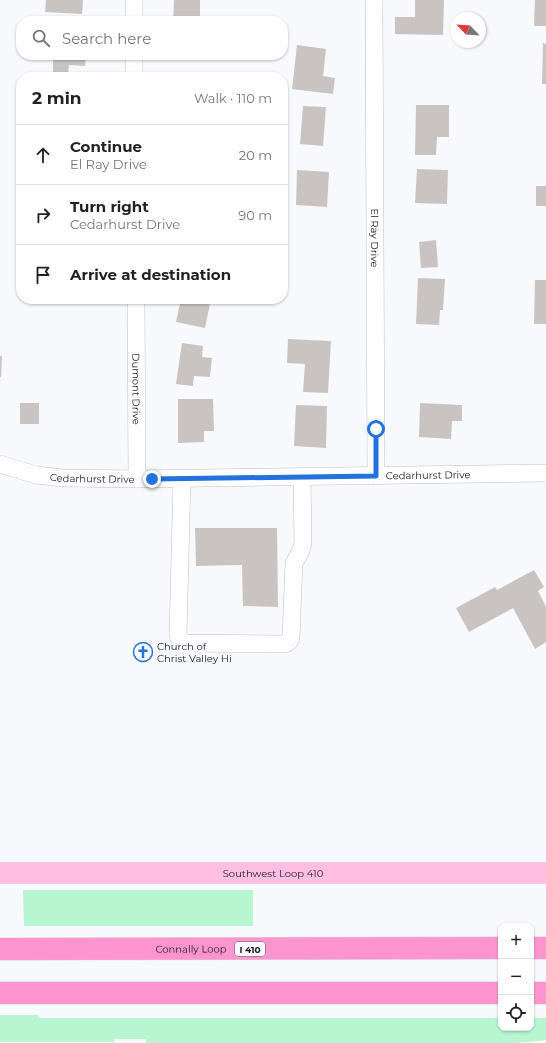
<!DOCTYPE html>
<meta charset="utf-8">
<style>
:root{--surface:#fff;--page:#f2f2f2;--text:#202124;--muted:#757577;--line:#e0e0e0}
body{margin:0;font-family:Montserrat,sans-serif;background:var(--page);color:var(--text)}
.controls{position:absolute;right:12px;bottom:12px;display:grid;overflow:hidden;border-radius:8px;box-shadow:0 1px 3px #0004}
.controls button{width:36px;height:36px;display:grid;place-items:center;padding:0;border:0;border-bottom:1px solid var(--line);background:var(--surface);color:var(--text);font:20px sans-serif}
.compass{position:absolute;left:450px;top:12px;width:36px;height:36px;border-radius:50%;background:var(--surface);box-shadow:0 1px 3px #0004;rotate:295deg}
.stop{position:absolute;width:12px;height:12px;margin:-9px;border:3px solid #2472dd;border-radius:50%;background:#fff}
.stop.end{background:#2472dd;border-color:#fff;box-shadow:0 1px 4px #0008}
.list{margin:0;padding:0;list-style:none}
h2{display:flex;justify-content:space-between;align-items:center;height:52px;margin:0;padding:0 16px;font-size:17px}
h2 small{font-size:13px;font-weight:400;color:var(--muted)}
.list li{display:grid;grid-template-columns:26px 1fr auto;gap:12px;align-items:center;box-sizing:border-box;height:60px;padding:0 16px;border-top:1px solid var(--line)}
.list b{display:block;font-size:15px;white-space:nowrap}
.list p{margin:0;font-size:13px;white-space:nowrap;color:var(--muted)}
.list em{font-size:13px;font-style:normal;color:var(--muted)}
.icon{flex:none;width:22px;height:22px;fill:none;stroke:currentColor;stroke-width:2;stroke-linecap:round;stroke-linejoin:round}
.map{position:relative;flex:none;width:546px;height:1043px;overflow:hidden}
.search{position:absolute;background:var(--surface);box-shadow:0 1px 3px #0004;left:16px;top:16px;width:272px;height:44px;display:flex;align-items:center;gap:10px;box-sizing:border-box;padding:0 14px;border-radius:16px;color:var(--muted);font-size:15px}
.panel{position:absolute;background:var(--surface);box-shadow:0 1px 3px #0004;left:16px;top:72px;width:272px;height:232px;border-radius:16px}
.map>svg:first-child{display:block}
.green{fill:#b7f6d0}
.building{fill:#c9c4c1}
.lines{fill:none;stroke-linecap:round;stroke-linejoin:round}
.minor-casing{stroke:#bfc0c4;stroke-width:18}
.major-casing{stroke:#d6d6d6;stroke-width:22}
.highway-casing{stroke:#d6d6d6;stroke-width:23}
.minor{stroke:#fff;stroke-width:17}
.major{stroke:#febfe3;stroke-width:21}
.highway{stroke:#fe95d1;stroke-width:22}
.route{stroke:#2472dd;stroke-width:5}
.labels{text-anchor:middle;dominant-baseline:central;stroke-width:4;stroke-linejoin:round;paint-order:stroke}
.shield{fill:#f8f9fd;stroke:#5d5d60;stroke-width:1}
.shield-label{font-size:9px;font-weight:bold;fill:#1a1a1c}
.street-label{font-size:10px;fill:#1a1a1c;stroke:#f8f9fd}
.poi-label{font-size:10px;fill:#1a1a1c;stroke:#f8f9fd;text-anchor:start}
</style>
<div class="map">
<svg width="546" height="1043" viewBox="0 0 546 1043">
<rect width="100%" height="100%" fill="#f8f9fd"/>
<g class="green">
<path d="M23 890H253V926H24Z"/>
<path d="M0 1015H38L39 1018H501V1028H531V1018H546V1040L516 1043H146V1039H115L114 1042H0Z"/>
</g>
<g class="building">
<path d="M46 0H83L82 14 45 12Z"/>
<path d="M174 0H200V21H173Z"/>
<path d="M415 0H444L443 35 395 34V17H415Z"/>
<path d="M535 0H546V26H534Z"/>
<path d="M543 43 546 44V84H542Z"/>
<path d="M297 45 326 49 323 76 335 78 333 94 292 89Z"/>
<path d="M53 55H86L85 66 69 65 68 73H53Z"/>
<path d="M416 105H449V137H437L436 155H415Z"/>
<path d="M303 106 326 107 323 146 300 144Z"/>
<path d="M417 169 448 170 447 204 415 203Z"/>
<path d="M297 170 329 172 327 207 296 205Z"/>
<rect x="536" y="186" width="10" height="20"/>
<path d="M436 240 438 267 421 268 419 242Z"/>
<path d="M418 278 445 279 443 310H440L439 325 416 324Z"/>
<path d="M535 280H546V324H534Z"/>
<path d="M181 299H211L205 328 176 322Z"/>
<path d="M288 339 331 341 328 393 303 392 305 364 287 363Z"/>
<path d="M182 343 203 346 202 357 212 358 210 377 194 376 193 386 176 384Z"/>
<path d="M0 356H2L1 377H0Z"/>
<path d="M178 399H213L214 431H204V442L178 443Z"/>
<rect x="20" y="403" width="19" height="21"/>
<path d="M420 403 462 405V421H452L451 439 419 437Z"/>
<path d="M296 405 327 406 326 448 294 446Z"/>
<path d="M195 528H277L278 607 243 606 242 565 196 566Z"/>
<path d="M534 570 544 587 538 591 546 607V642L535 649 513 608 469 632 456 608 495 587 497 590Z"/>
</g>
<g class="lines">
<g class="minor-casing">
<g id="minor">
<path d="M134 0V21"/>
<path id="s1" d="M374 0 376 476"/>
<path d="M134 55V77"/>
<path id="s2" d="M136 299 137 479"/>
<path id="s3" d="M0 464 36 475 63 478 137 479 546 473"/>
<path d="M182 479 178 635 180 640 186 643 285 644 289 642 291 638 294 563 301 551 303 543 302 477"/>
</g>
</g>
<g class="major-casing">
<g id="major">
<path id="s4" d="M0 873H546"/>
</g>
</g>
<g class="highway-casing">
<g id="highway">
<path d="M531 948H546"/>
<path id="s5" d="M0 949 501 948"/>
<path d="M0 993H501"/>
<path d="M531 993H546"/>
</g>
</g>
<use href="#minor" class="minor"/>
<use href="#major" class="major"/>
<use href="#highway" class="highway"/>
</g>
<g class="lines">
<path class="route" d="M152 479 376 476V429"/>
</g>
<defs>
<g id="church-ring" transform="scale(1)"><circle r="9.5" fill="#f8f9fd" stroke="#2472dd" stroke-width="1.5"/><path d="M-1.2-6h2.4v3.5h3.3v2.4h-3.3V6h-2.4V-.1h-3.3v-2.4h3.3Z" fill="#2472dd"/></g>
</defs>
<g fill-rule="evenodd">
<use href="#church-ring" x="143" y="652"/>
</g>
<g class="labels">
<rect class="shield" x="235" y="942" width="30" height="14" rx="3"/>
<g class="shield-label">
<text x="250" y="949">I 410</text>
</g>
<g class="street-label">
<text stroke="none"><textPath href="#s1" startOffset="238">El Ray Drive</textPath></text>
<text stroke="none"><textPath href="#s2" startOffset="90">Dumont Drive</textPath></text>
<text stroke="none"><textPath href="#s3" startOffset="430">Cedarhurst Drive</textPath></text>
<text stroke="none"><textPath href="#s3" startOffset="94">Cedarhurst Drive</textPath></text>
<text stroke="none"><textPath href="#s4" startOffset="273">Southwest Loop 410</textPath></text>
<text stroke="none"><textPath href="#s5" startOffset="191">Connally Loop</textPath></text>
</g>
<g class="poi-label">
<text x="157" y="646">Church of<tspan x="157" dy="12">Christ Valley Hi</tspan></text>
</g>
</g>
</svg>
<div class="controls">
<button>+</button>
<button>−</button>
<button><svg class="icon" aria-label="locate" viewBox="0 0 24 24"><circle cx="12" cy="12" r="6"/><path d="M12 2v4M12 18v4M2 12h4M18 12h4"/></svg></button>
</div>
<svg class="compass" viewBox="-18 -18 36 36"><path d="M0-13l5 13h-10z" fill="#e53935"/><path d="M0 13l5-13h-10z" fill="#757577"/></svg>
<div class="stop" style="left:376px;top:429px"></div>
<div class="stop end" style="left:152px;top:479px"></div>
<div class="search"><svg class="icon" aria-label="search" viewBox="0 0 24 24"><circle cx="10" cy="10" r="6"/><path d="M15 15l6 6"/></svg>Search here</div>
<section class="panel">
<h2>2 min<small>Walk · 110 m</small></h2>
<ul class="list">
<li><svg class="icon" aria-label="ahead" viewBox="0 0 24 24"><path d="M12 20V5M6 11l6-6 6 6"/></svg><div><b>Continue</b><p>El Ray Drive</p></div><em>20 m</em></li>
<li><svg class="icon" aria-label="right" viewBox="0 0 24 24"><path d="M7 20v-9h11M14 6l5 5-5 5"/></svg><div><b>Turn right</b><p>Cedarhurst Drive</p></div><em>90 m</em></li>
<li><svg class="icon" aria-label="arrive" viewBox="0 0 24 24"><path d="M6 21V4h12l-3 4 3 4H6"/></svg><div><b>Arrive at destination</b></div></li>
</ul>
</section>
</div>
